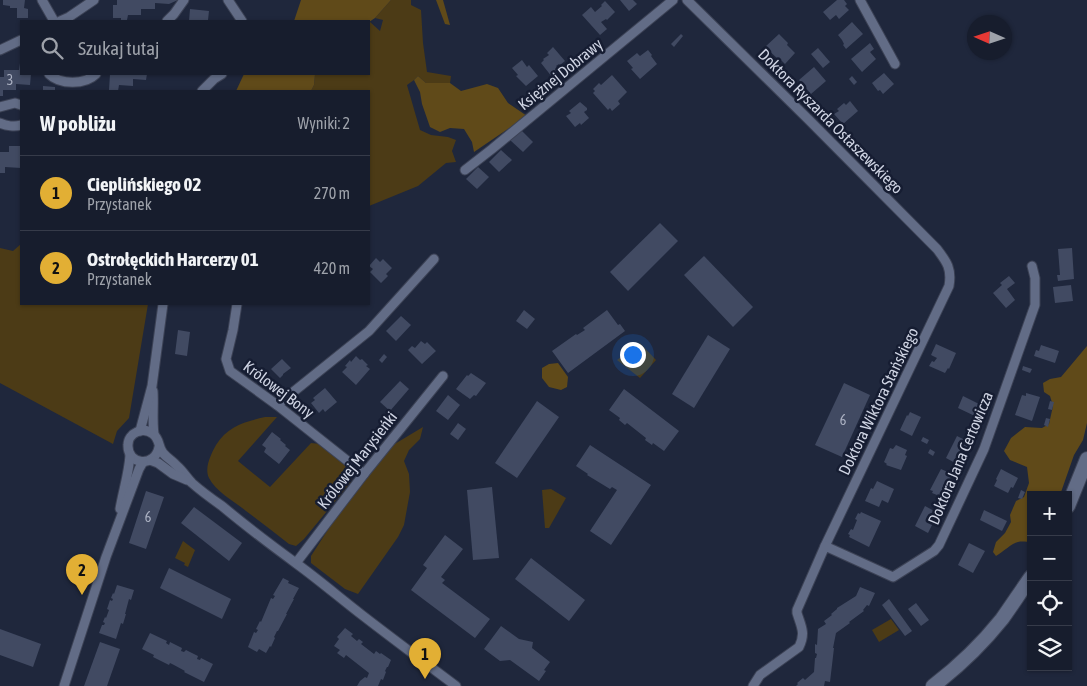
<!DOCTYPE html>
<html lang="pl">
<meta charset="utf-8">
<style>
:root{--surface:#171d2d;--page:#202635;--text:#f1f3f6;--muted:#9ea2aa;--line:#363b49;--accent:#e2af34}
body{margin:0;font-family:"Asap Condensed",sans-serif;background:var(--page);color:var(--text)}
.controls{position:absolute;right:15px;bottom:15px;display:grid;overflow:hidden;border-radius:0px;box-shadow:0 1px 4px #0004}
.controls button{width:45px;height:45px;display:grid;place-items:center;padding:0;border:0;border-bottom:1px solid var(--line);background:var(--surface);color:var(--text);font:25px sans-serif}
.compass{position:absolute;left:967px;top:15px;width:45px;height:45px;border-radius:50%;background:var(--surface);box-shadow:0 1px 4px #0004;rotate:273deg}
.you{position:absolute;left:632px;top:354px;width:18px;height:18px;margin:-12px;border:4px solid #fff;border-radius:50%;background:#1a73e8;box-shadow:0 0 0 8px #1a73e833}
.badge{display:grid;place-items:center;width:32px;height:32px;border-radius:50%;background:var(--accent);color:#111;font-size:16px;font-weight:700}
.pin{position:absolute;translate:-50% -41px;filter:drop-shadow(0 1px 2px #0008)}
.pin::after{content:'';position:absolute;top:26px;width:18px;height:15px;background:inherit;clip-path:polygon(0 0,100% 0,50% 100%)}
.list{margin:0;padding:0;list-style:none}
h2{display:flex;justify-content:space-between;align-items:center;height:65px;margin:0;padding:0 20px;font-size:21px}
h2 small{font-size:16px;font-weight:400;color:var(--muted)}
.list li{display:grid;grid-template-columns:32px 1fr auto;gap:15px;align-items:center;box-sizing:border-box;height:75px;padding:0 20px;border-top:1px solid var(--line)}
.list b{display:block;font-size:19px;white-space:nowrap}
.list p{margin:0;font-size:16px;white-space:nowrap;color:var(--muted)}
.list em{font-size:16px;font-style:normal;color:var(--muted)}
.icon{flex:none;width:28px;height:28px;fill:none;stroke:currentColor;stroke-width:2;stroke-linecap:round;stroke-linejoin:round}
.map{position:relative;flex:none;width:1087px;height:686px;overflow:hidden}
.search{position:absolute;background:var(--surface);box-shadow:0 1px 4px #0004;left:20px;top:20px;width:350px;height:55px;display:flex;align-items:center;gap:12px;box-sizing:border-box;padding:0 18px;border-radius:0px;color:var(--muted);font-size:19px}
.panel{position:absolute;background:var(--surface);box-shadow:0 1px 4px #0004;left:20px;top:90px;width:350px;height:215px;border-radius:0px}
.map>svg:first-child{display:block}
.green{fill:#4c3b16}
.forest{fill:#604a19}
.building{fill:#414a62}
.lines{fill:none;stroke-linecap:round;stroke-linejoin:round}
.street-casing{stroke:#3c4255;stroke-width:11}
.secondary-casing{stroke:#3c4255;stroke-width:16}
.street{stroke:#626c86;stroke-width:9}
.secondary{stroke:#626c86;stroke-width:14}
.labels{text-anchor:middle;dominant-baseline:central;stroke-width:5;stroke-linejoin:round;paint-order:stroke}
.number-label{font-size:14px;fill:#acb2c3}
.street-label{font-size:16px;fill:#cfd4e3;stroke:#161d32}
</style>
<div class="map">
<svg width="1087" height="686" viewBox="0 0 1087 686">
<rect width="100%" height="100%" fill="#1f273c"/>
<g class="green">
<path d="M391 0H411V5L421 10 423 43 427 72 451 76 450 83H426L418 76 414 80 407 85 420 130 431 135 448 137 456 140 452 151 456 162 446 163 418 186 369 206V91H311L314 85 315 74H369V22H370L380 31 383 20 375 18Z"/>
<path d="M21 244V304H148L129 418 117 431 113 444 0 383V248L13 251Z"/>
<path d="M640 343 656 360 640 378 617 360Z"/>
<path d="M265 417H277L238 461 270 487 311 443 321 444 349 467 353 473 351 482 304 539 296 546 289 544C275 533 261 522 246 511 235 502 215 491 209 478 204 468 211 454 216 445 228 426 244 422 265 417Z"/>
<path d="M423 427 420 439 409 450 404 461 409 474 410 492 404 525 398 537 358 594 345 589 311 563V556L360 480 388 448Z"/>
<path d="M551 489 566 498 549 528H545L542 490Z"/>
<path d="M183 541 195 550 188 567 184 565 185 563 175 558Z"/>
<path d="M891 619 899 630 879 642 872 630Z"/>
</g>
<g class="forest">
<path d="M301 0H391L375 18 369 22V21H294Z"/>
<path d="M436 0H443L450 25 445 24Z"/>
<path d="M244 74H315L314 85 311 91H236Z"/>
<path d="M418 76 426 83H450L461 91 487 84 498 88 508 103 527 116 474 152 472 142 464 129 450 128 440 132 430 127 422 104 420 92 414 80Z"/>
<path d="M1087 346V423L1083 440 1074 455 1060 495H1031V542C1027 542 1022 541 1018 542 1012 543 1003 552 996 556L993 552 996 542 1005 533 1011 522 1010 515 1016 501 1024 497 1029 483 1027 467 1010 460 1004 451 1011 438 1025 427 1042 428 1049 424 1053 406 1050 396 1044 392 1043 383 1050 379 1061 377Z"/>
<path d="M558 363 568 377 567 387 561 390 549 387 542 378V368L549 364Z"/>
</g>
<g class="building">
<path d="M3 0H25L24 8 28 9V18H17V8H10V6L3 5Z"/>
<path d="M117 0H178L169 4 155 3V9H141V15H128L127 20H121V18H113V5H117Z"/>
<path d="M620 0H633L637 4 629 11Z"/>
<path d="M837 0H844L847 4 845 6 849 10 839 19 836 15 830 20 823 12Z"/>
<path d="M605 1 615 12 607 20 606 19 601 22 607 29 600 35 582 15 591 7 595 12 602 6 601 5Z"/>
<path d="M190 9 209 11 208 20 189 21Z"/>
<path d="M852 22 863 34 846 49 843 45 844 44 842 40 838 35Z"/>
<path d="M681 34 683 36 674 47 671 44Z"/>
<path d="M779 34 788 43 787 45 795 53 785 64 779 58 778 59 765 47Z"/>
<path d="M870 43 874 49 870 52 876 59 862 72 851 59Z"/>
<path d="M553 47 565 61 560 65 559 64 556 66 560 70 552 77 541 63 544 60 543 59 549 55 547 53Z"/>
<path d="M818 48 830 62 823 68 811 54Z"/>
<path d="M648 50 652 55 651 56 657 64 640 79 631 69 633 68 627 61 637 53 640 56Z"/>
<path d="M522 60 527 67 529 65 538 76 526 86 516 76 518 75 512 68Z"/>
<path d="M20 63H21V74H31L30 85 16 84V90H3V96H0V77H4V70H19Z"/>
<path d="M814 67 826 81 811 94 799 80Z"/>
<path d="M884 73 894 84 883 94 880 90 878 91 872 83Z"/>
<path d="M110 74H147L146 80 133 79V86L119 85 118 91 109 90Z"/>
<path d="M612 75 627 92 618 101 620 104 612 111 610 108 608 110 593 93 595 91 593 89 599 83 601 85Z"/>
<path d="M852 76 857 82 854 85 849 79Z"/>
<path d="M43 86 55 87V91H43Z"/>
<path d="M850 101 858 111 843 124 834 114 839 111 837 109 844 103 846 105Z"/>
<path d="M580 102 587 108V110L584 112 589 118 581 125 580 123 575 127 566 116 571 113 569 111Z"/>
<path d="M521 130 533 142 523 152 510 140Z"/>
<path d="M9 146H21V168L5 167V173H0V152H9Z"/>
<path d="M501 150 512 160 499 172 489 162Z"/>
<path d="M478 167 489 177 477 189 466 179Z"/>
<path d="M660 223 678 241 628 291 610 272Z"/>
<path d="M1072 248 1074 279 1058 281 1057 275H1060L1058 249Z"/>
<path d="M704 256 753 307 733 327 684 275Z"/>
<path d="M376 258 380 262 383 259 392 268 386 274 388 276 381 283 370 272 373 269 369 266Z"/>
<path d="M1009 276 1015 283 1007 289 1015 300 1006 308 993 293 1002 285 1000 283Z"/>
<path d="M1071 285 1073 301 1055 303 1053 287Z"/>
<path d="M524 310 535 319 527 329 516 321Z"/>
<path d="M607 310 618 325 620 324 625 331 568 373 552 351 576 334 577 335 585 330 583 328Z"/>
<path d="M401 316 411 325 396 341 386 331Z"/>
<path d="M178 330 190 332 187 356 175 354Z"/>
<path d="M708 335 730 349 694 408 672 394Z"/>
<path d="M421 341 425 344 427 342 436 351 422 364 408 350 412 346 415 348Z"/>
<path d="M936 344 956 353 949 369 948 368 945 373 929 366 932 361 934 362 937 358 931 355Z"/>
<path d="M1041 345 1059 351 1055 363 1034 356 1036 350 1039 351Z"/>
<path d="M384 354 387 357 382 363 379 360Z"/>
<path d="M356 356 360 360 362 359 368 365 366 366 370 369 356 385 342 372 347 367 345 366 350 360 351 362Z"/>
<path d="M282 359 291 368 283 374V375L280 378 271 369Z"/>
<path d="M1023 366 1032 369 1030 373 1022 370Z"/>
<path d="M471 373 486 383 476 396 474 395 470 399 456 389 467 375 468 376Z"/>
<path d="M400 381 409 389 390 411 380 402Z"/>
<path d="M844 383 870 395 842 457 815 445Z"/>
<path d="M325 388 337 402 325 412 323 409 319 413 311 403 315 400 313 398Z"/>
<path d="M624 389 679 431 664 451 653 443 652 445 645 440 646 438 627 423 625 425 619 420 620 418 609 410Z"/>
<path d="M1026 393 1040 397 1032 421 1015 415 1022 395 1026 396Z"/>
<path d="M448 395 460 405 448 420 436 411Z"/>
<path d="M963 396 979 404 976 411 979 412 977 417 958 408Z"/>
<path d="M537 401 559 417 517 478 495 463Z"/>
<path d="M1050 401 1054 402 1052 410 1048 409Z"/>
<path d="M910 412 921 417 912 436 900 430 907 415 908 416Z"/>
<path d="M1046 418 1050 419 1048 427 1044 425Z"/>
<path d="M458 423 466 429 458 440 450 434Z"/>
<path d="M272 432 281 439 280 440 286 445 285 446 290 450 279 464 264 452 266 448 262 445Z"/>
<path d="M957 436 971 443 966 453H965L963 457 961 456 957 464 946 458Z"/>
<path d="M923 437 929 440 927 444 921 441Z"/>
<path d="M590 445 651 485 611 545 590 531 617 490 612 487 610 489 587 475 588 474 576 466Z"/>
<path d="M896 445 907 450 905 455 907 456 901 470 886 465 887 464 884 462 890 448 893 449Z"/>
<path d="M930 449 935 452 933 456 928 453Z"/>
<path d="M941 469 952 474 950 479 953 481 949 490 945 488 942 496 938 494 937 495 932 493 933 491 930 490Z"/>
<path d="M1001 469 1018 478 1013 488 1011 487 1008 493 994 486 997 480 996 479Z"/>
<path d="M877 481 894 489 888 503 882 500 879 507 865 501 871 488 873 489Z"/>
<path d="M492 487 499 558 473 560 467 490Z"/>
<path d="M1021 490 1025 492 1022 499 1018 498Z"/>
<path d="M146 491 164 497 146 549 129 543Z"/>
<path d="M925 506 938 513 928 533 915 526Z"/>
<path d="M194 507 242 543 229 561 181 523Z"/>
<path d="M984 510 1007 521 1002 531 980 520Z"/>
<path d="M861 512 881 521 869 547 849 537 850 535 848 534 851 529 853 530 857 520 855 519 858 513 860 514Z"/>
<path d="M445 535 463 549 441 577 445 580 442 583 490 619 475 638 411 590 427 568 423 565Z"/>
<path d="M969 543 985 551 973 573 958 565Z"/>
<path d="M531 558 585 600 569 621 515 579Z"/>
<path d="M169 568 231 599 222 619 160 588Z"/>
<path d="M283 578 289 581 288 583 299 588 293 599H294L286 614H287L278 631H277L274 637 275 638 271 647 270 646 266 653 259 649 257 652 248 647 254 632 256 633 258 630 256 629 260 621 261 622 271 598 273 599 275 596 273 595Z"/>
<path d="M117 585 134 590 131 600 129 599 125 614H126L123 624 121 623 116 639 99 633 102 625H104L105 623 103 622 105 617 106 618 109 610 107 609 110 600 112 601 113 599 111 598 113 593 114 594Z"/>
<path d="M860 587 875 593 869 606 867 605 863 610 864 611 849 622 850 623 836 633 833 648H834L830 682 825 681 824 686H796L798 684 797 683 803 678 805 680 814 672 815 658H816L817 654 815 653V644L817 645 818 629 826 624 824 621 832 615 831 614 837 609V608L856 596Z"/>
<path d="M889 599 912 631 905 636 882 605Z"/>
<path d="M916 603 929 620 921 626 908 609Z"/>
<path d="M501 626 519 639 533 642 532 648 550 662 544 670 546 671 539 681 510 660 500 661 484 649Z"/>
<path d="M345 628 353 634 351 636 357 641 359 639 363 642 361 644 374 654 376 651 380 654 381 653 391 660 388 667H387L385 671 386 672 383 680 381 679 378 686H357L360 681 365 677 367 678 369 673 346 655 344 658 337 653 340 650 334 646 339 639 337 637Z"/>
<path d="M0 629 41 644 33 667 0 655Z"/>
<path d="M150 633 167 641 166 643 169 645 170 642 182 648 181 651 184 652 186 650 198 656 197 659 200 660 201 658 213 664 204 682 184 672 185 671 174 665 170 663 169 665 153 657 154 655 142 649Z"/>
<path d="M100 642 120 649 107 686H84Z"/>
</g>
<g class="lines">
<g class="street-casing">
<g id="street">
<path d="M42 0 54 21"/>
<path d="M228 0 242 21"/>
<path d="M687 0 809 120 937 249C947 262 952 269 949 286L825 546"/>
<path d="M860 0 895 64"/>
<path d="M60 21 69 17 94 0"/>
<path d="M167 21 174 14 184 0"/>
<path d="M0 50 21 40"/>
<path d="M49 74C60 85 85 85 96 74"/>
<path d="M202 91 214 79 222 74"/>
<path d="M0 107 15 103 21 105"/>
<path d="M0 123C6 126 15 127 21 125"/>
<path d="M465 170 492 149 673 0"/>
<path d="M237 304 233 330 226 359 230 371 277 405 364 474"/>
<path d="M153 391C154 405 152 420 154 434"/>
<path d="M277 405 369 331 434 259"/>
<path d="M140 431 152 386 163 304"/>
<path d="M159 447C155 468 127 465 128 445 128 433 143 426 153 434 160 439 158 447 163 453 167 458 173 461 177 466 183 471 186 477 192 483 201 491 212 499 222 506 246 526 271 545 297 564 319 580 340 598 362 615 393 639 424 662 456 686"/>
<path d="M150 460 158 463 173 474 187 480"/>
<path d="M120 509C123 491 129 473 130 455"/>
<path d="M296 563 364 474 443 376"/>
<path d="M64 686 106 557 139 469 143 462"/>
<path d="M753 686 760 675 799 647C806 633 801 626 797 613V610L825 546 893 577 934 551 939 545 984 449 1035 305V278L1032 266"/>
</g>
</g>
<g class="secondary-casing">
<g id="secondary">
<path d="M1068 506 1087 459"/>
<path d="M933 686C958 667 982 644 1002 619 1012 605 1021 591 1031 577"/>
</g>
</g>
<use href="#street" class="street"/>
<use href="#secondary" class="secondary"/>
</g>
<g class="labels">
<g class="number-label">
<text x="10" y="80">3</text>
<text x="843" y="420">6</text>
<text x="148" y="517">6</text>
</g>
<g class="street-label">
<text transform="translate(560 74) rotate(-39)">Księżnej Dobrawy</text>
<text transform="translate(831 121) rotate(45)">Doktora Ryszarda Ostaszewskiego</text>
<text transform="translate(279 389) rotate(37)">Królowej Bony</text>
<text transform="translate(878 401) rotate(-64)">Doktora Wiktora Stańskiego</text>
<text transform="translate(960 458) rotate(-67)">Doktora Jana Certowicza</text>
<text transform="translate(357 460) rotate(-52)">Królowej Marysieńki</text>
</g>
</g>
</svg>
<div class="controls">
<button>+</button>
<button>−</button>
<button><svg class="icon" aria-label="locate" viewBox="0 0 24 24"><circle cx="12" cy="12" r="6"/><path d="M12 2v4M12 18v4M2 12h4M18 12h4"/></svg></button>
<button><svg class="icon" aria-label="layers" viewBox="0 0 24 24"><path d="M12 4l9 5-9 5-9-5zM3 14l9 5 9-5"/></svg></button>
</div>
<svg class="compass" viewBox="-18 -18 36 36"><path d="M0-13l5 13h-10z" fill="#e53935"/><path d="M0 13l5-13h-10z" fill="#9ea2aa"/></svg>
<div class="you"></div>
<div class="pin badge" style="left:425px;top:679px">1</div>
<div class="pin badge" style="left:82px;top:595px">2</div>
<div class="search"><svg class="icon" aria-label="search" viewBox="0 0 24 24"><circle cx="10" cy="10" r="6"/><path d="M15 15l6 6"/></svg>Szukaj tutaj</div>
<section class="panel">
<h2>W pobliżu<small>Wyniki: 2</small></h2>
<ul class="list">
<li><span class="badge">1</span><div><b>Cieplińskiego 02</b><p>Przystanek</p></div><em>270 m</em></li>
<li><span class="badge">2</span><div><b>Ostrołęckich Harcerzy 01</b><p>Przystanek</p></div><em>420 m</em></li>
</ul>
</section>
</div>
